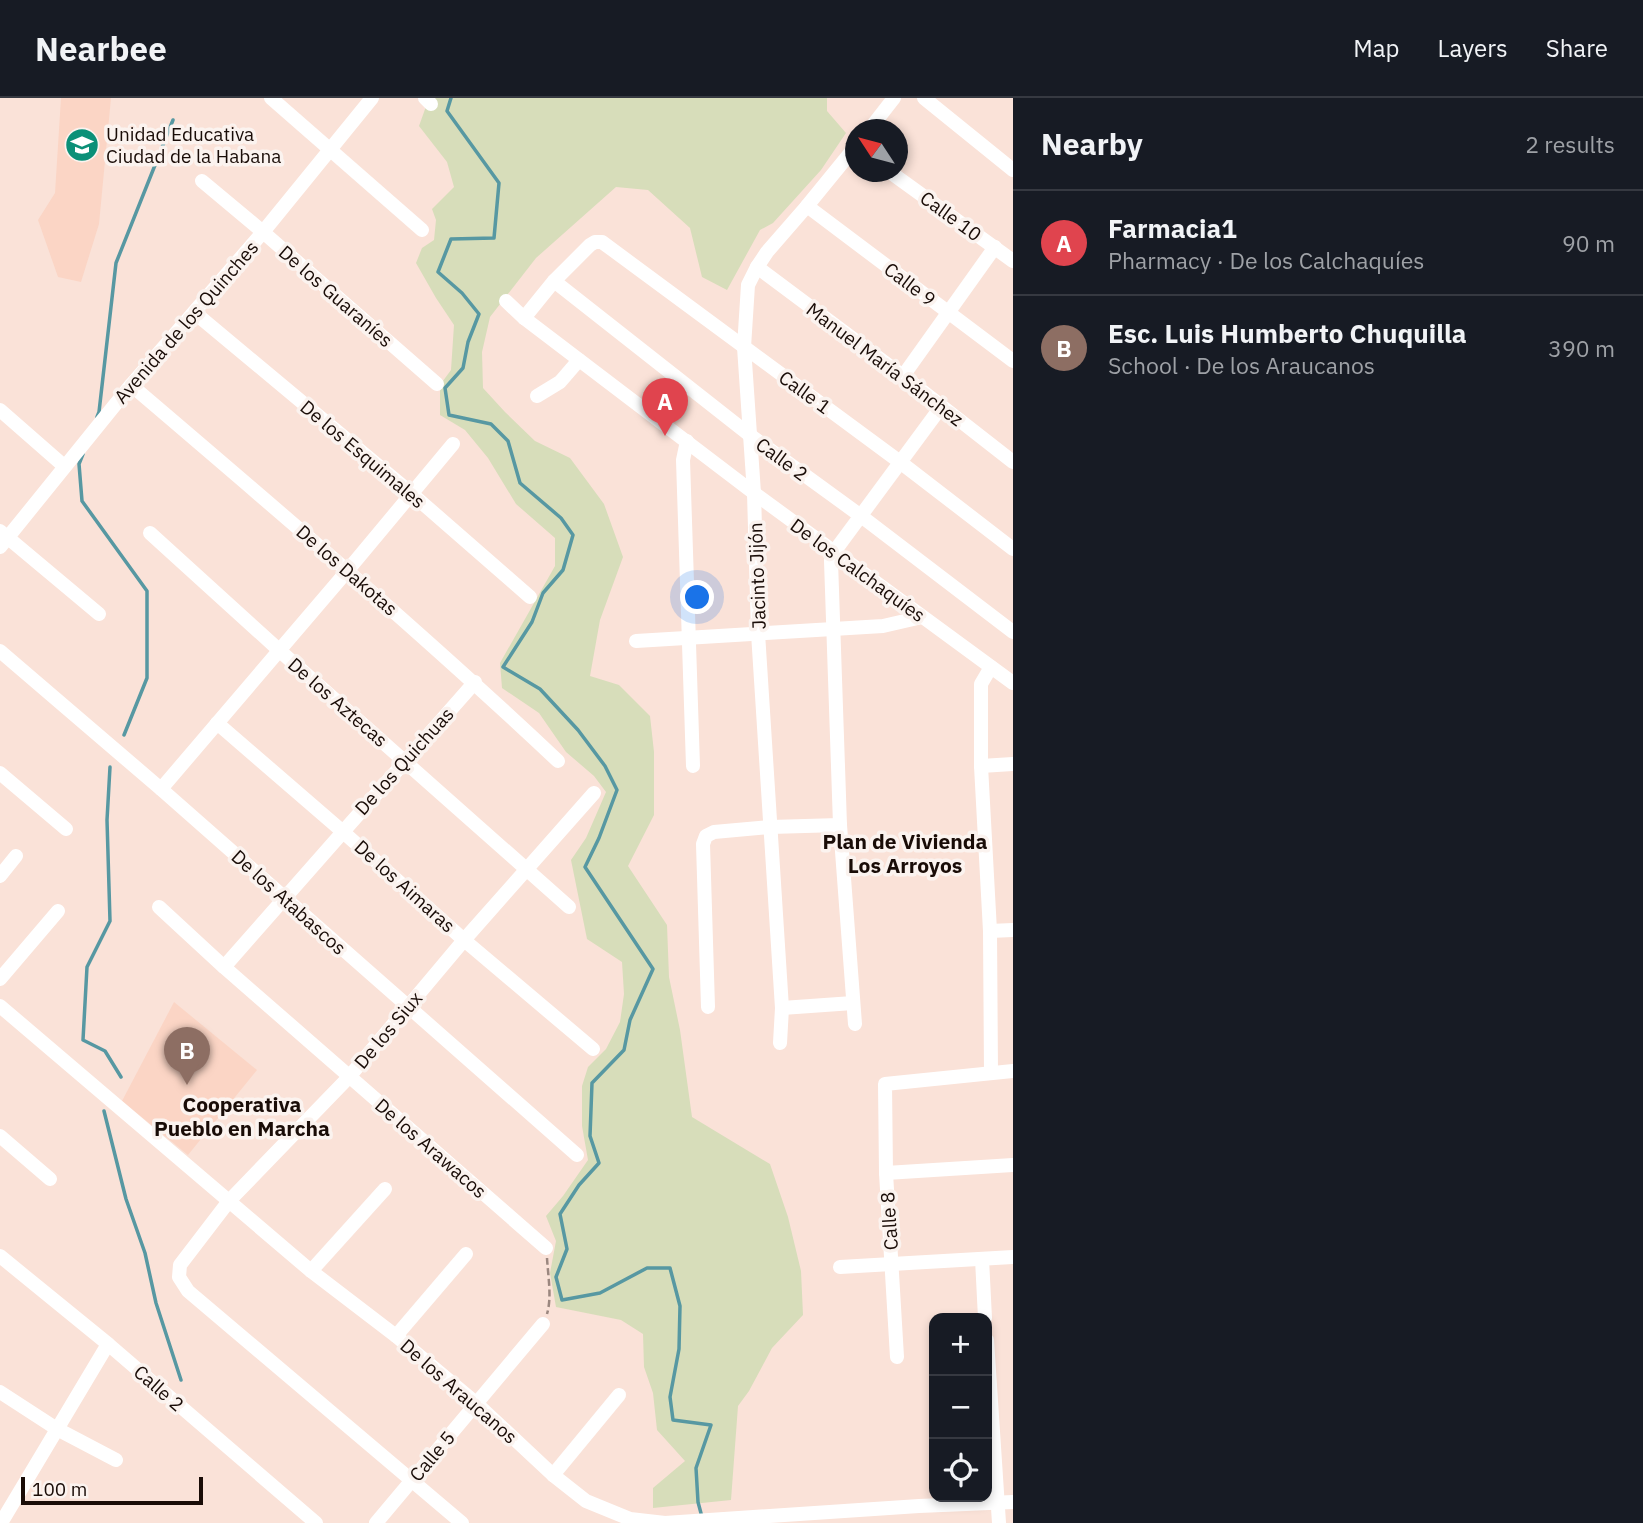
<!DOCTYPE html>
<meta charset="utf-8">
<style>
:root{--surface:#171b24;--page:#242831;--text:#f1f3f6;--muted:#9ea1a6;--line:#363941;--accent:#0b9078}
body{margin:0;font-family:"IBM Plex Sans",sans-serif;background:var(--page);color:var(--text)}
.controls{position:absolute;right:21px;bottom:21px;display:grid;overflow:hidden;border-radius:14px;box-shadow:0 4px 10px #0003}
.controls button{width:63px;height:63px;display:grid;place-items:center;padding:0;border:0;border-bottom:2px solid var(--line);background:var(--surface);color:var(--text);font:35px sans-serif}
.compass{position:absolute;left:845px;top:21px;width:63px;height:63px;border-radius:50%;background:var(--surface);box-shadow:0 4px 10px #0003;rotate:306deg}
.scale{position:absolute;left:21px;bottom:18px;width:182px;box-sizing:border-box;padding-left:7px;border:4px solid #190c07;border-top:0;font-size:19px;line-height:24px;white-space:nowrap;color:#190c07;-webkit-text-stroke:5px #fbf3ef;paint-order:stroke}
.you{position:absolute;left:698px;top:500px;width:24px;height:24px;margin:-18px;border:5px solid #fff;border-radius:50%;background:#1a73e8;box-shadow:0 0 0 10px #1a73e833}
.badge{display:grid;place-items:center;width:46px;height:46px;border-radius:50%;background:var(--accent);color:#fff;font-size:23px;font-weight:700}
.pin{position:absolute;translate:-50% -58px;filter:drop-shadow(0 2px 4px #0008)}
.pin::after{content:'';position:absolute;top:37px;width:24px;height:21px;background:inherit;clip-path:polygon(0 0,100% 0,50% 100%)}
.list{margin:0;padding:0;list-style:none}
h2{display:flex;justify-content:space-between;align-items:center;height:91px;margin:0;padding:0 28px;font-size:30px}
h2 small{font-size:23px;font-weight:400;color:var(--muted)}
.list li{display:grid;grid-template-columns:46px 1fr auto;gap:21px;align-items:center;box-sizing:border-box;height:105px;padding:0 28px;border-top:2px solid var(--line)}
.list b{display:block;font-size:26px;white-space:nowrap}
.list p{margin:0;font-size:23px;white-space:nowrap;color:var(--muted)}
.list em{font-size:23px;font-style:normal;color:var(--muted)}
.icon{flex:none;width:38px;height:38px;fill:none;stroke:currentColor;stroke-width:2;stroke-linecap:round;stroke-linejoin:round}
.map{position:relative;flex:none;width:1013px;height:1425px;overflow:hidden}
header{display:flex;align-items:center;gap:42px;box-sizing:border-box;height:98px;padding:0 35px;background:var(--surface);border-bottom:2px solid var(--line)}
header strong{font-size:33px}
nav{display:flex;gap:38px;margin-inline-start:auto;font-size:24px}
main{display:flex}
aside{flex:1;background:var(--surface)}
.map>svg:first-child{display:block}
.built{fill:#fbd5c5}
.green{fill:#d7ddba}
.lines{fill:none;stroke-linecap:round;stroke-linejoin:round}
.stream{stroke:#5798a2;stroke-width:3.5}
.path{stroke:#9b877f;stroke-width:2.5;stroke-dasharray:7 3.5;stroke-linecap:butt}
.minor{stroke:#fff;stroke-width:14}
.labels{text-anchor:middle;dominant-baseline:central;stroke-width:7;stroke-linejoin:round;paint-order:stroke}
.poi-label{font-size:19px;fill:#190c07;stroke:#fbf3ef;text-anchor:start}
.street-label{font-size:19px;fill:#190c07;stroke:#fbf3ef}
.neighbourhood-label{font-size:21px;font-weight:bold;fill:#190c07;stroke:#fbf3ef}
</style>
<header>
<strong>Nearbee</strong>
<nav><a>Map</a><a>Layers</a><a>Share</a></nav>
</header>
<main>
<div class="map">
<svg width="1013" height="1425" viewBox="0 0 1013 1425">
<rect width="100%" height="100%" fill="#fae2d8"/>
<g class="built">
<path d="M61 0H111L99 126 81 184 58 179 38 122 55 95Z"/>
<path d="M174 904 257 972 188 1057 122 1003Z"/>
</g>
<path class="green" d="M429 0H827V13L846 35 821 72 773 125 760 132 727 192 702 179 690 130 648 92 616 89 536 160 490 219 482 254 483 290 505 314 535 343 570 360 604 406 623 459 600 522 590 578 619 587 650 618 654 654V717L628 768 667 827 669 879 680 932 692 1019 770 1066 788 1119 801 1173 803 1217 772 1250 749 1293 738 1308 731 1402 653 1410V1390L685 1363 657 1332 653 1295 644 1269 643 1236 621 1222 556 1209 550 1175 556 1143 546 1118 563 1098 588 1062 582 1028V988L588 969 606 951 620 924 624 896 622 864 587 841 571 762 586 740 606 694 594 678 566 654 539 615 502 590 500 565 555 468V440L516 406 488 360 465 332 440 317V287L451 272 454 227 436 200 416 165 422 150 434 142 436 122 432 111 454 89 447 64 419 28Z"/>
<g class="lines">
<g class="stream">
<path d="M451 0 447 13 499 85 494 140 451 141 438 174 462 195 479 216 468 244 463 270 445 290 449 317 491 326 508 343 520 385 561 420 573 437 563 472 543 495 532 524 503 569 540 591 578 632 605 668 617 692 599 740 585 769 653 871 630 922 624 952 592 985 590 1038 599 1065 579 1087 560 1116 567 1151 556 1179 562 1202 600 1195 647 1170H670L680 1208 679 1251 670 1299 673 1322 711 1327 696 1370 698 1404 702 1419"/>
<path d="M97 319 99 314 116 165 173 22"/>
<path d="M83 356 79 366 82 403 147 493V580L124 637"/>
<path d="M110 669 107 722 110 823 87 869 83 942 105 953 121 979"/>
<path d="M104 1013 126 1101 145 1155 156 1205 181 1282"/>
</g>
<path class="path" d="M547 1160C548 1178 552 1199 547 1216"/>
<g class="minor">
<path d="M271 0 422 132"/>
<path d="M425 0 431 6"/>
<path d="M924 0 1013 72"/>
<path d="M869 32 894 0"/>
<path d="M890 74 1013 163"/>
<path d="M202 83 263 134 437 286"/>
<path d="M807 108 1013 263"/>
<path d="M757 169 903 278 1013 364"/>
<path d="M554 183 751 338 861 418 1013 534"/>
<path d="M506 203 524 220 754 395 1013 585"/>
<path d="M195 215 412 396 530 499"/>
<path d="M524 220 554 183 590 147 595 144H602L900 364 1013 451"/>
<path d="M903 278 995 149"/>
<path d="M131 287C275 410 420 533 558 663"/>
<path d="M537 298 560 284 579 262"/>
<path d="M0 312 64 368"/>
<path d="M687 343 683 362 693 668"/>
<path d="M0 433 99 516"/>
<path d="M150 435 280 553 569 809"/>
<path d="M0 449 131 287 263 134 372 0"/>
<path d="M636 543 883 528 922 519"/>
<path d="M0 553 161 691 577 1057"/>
<path d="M217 625 342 733 464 842 593 951"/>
<path d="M981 668 1013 666"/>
<path d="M0 675 66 731"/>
<path d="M161 691 348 472 453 346"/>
<path d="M0 778 16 758"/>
<path d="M159 809 224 869 546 1150"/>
<path d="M990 833 1013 832"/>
<path d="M224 869 475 584"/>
<path d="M0 881 58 813"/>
<path d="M0 908 311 1173 396 1238 476 1305 553 1377 586 1403 630 1421 665 1425 919 1408 1013 1404"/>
<path d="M708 909 703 746 706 738 714 734 770 729 840 727"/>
<path d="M782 910 853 905"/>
<path d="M855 926 840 727 831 463 834 454 941 309"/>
<path d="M780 945 782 910 758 535 754 395 744 249 748 187 757 169 767 154 807 108 856 48"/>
<path d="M991 975 990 833 981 668V586L991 569"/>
<path d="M0 1038 50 1081"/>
<path d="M886 1075 1013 1067"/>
<path d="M0 1158 108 1246 316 1425"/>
<path d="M982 1161 985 1220"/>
<path d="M840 1169 1013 1159"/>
<path d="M311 1173 385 1091"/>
<path d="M396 1238 466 1156"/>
<path d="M987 1242 999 1425"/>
<path d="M897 1259 886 1075 885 986 1013 973"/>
<path d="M0 1294 57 1331 116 1362"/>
<path d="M553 1377 619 1297"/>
<path d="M1 1425 108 1246"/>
<path d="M376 1425 543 1226"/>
<path d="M462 1425 188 1193 179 1179 180 1167 229 1103 349 979 464 842 594 695"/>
</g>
</g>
<defs>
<g id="school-disc" transform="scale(1.75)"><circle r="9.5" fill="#0b9078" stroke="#fbf3ef"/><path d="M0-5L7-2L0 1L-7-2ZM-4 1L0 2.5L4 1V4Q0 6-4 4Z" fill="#fff"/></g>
</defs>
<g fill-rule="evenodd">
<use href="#school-disc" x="82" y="47"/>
</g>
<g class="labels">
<g class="poi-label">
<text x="106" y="36">Unidad Educativa<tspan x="106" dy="22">Ciudad de la Habana</tspan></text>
</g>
<g class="street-label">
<text transform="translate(951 118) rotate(36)">Calle 10</text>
<text transform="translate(910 186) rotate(37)">Calle 9</text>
<text transform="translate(336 198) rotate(41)">De los Guaraníes</text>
<text transform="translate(186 224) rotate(-49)">Avenida de los Quinches</text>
<text transform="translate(885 266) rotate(37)">Manuel María Sánchez</text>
<text transform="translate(805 294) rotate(36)">Calle 1</text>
<text transform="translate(363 356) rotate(40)">De los Esquimales</text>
<text transform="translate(782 361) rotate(36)">Calle 2</text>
<text transform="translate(347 472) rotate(41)">De los Dakotas</text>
<text transform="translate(858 472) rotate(36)">De los Calchaquíes</text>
<text transform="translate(757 478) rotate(-92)">Jacinto Jijón</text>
<text transform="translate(338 604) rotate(41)">De los Aztecas</text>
<text transform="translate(404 663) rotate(-48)">De los Quichuas</text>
<text transform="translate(405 788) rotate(42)">De los Aimaras</text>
<text transform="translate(289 804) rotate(42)">De los Atabascos</text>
<text transform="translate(388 932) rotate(-50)">De los Siux</text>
<text transform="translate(431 1050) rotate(41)">De los Arawacos</text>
<text transform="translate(889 1123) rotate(-94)">Calle 8</text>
<text transform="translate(159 1290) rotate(41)">Calle 2</text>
<text transform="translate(459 1293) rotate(41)">De los Araucanos</text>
<text transform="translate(432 1358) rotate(-50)">Calle 5</text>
</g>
<g class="neighbourhood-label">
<text x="905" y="743">Plan de Vivienda<tspan x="905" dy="24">Los Arroyos</tspan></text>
<text x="242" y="1006">Cooperativa<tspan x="242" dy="24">Pueblo en Marcha</tspan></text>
</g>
</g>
</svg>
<div class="controls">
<button>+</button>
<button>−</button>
<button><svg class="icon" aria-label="locate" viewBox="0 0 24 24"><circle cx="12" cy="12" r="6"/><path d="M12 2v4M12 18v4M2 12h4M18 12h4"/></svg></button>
</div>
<svg class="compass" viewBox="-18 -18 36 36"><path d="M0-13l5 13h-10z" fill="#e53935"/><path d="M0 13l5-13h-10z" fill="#9ea1a6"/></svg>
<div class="scale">100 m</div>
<div class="you"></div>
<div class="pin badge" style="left:665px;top:338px;background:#e0444e">A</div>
<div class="pin badge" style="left:187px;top:987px;background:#8d6e63">B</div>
</div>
<aside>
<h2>Nearby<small>2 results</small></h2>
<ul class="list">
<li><span class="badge" style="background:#e0444e">A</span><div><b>Farmacia1</b><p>Pharmacy · De los Calchaquíes</p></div><em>90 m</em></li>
<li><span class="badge" style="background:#8d6e63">B</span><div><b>Esc. Luis Humberto Chuquilla</b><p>School · De los Araucanos</p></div><em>390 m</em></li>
</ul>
</aside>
</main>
